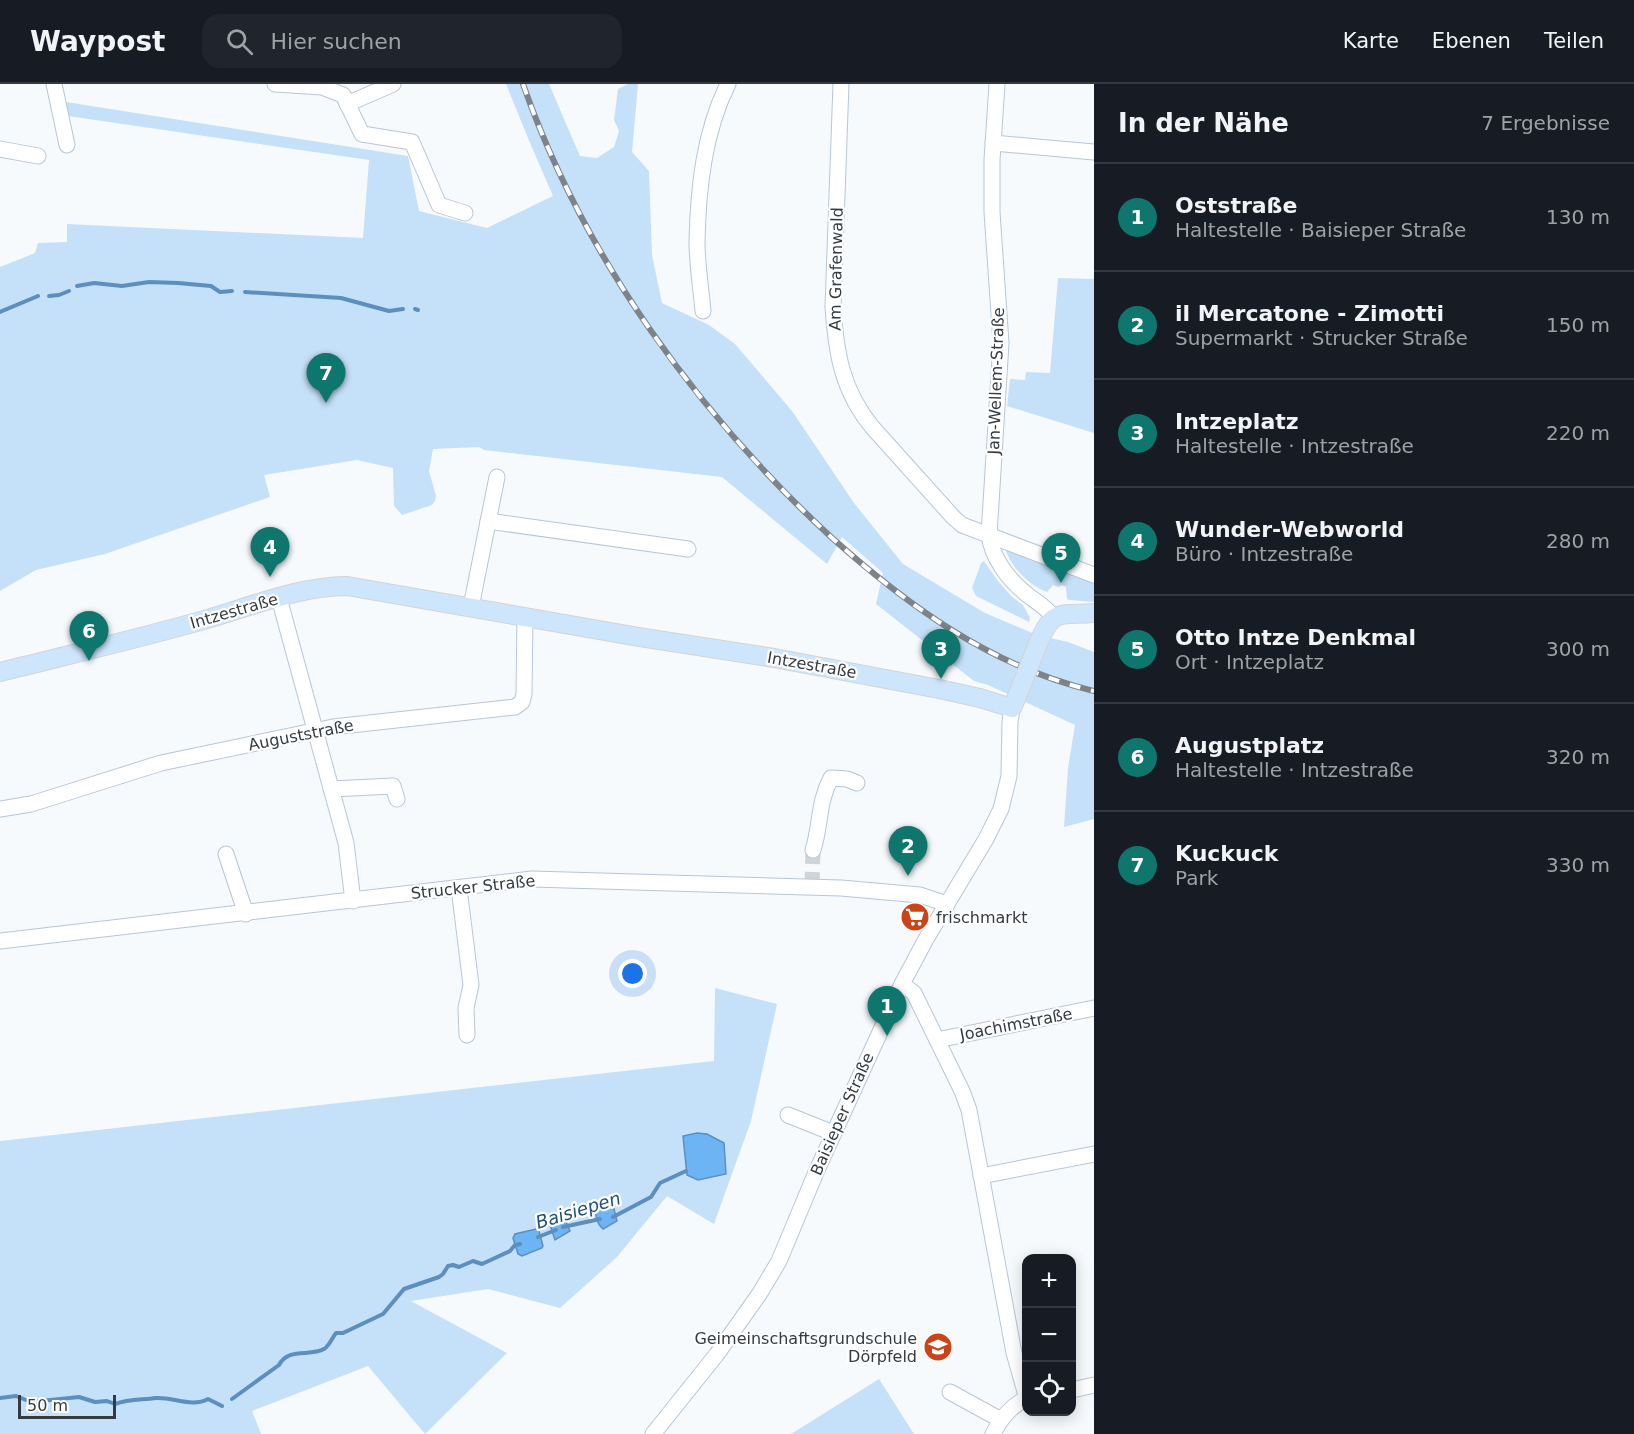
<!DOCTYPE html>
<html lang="de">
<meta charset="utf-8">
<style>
:root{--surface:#171b24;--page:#20242c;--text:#f1f3f6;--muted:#9ea1a6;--line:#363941;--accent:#0f766e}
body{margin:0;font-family:"DejaVu Sans",sans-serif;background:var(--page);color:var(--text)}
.controls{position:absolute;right:18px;bottom:18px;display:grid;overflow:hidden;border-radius:12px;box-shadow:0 3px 15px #0003}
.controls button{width:54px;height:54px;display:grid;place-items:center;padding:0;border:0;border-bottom:2px solid var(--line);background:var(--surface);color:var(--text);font:30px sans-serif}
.scale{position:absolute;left:18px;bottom:15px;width:98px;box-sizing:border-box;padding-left:6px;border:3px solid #333a40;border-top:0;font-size:16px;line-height:21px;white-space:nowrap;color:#333a40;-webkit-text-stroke:4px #fff;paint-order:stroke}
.you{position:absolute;left:633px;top:890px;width:21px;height:21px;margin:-15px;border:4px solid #fff;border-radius:50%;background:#1a73e8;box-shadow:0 0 0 9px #1a73e833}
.badge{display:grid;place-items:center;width:39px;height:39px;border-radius:50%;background:var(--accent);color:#fff;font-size:20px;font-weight:700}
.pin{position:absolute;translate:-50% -50px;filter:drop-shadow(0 2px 3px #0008)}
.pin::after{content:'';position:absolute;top:32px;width:21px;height:18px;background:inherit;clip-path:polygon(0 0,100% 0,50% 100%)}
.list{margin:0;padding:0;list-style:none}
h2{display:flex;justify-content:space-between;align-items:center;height:78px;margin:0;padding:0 24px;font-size:26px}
h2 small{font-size:20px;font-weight:400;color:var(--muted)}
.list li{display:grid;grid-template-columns:39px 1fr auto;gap:18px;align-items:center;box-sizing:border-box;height:108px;padding:0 24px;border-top:2px solid var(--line)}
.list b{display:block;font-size:22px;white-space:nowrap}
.list p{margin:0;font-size:20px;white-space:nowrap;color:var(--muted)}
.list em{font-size:20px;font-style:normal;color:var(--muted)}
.icon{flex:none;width:33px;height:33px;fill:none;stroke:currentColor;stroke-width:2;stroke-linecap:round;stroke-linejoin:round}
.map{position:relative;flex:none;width:1094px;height:1350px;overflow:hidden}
header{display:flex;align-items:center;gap:36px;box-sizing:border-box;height:84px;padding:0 30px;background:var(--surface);border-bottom:2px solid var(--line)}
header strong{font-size:28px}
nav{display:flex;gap:33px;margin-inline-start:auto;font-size:21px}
.search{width:420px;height:54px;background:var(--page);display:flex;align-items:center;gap:15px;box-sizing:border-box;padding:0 21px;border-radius:18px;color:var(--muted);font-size:22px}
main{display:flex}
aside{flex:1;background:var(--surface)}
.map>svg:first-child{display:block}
.green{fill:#c5e0f9}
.water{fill:#6db4f4;stroke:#5c8fbe;stroke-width:1.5}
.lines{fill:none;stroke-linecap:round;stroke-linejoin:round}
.stream{stroke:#5c8fbe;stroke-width:4}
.minor-tunnel{stroke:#cfd4d7;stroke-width:15;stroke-dasharray:15 8;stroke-linecap:butt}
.minor-casing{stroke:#b7c6d5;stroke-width:17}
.major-casing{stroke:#d2d4d5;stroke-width:20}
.minor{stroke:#fff;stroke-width:15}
.major{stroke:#cee6fc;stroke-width:18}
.rail-casing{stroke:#7d8388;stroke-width:6}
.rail{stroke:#fff;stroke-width:4;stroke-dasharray:11;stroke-linecap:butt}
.major-bridge-casing{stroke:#d2d4d5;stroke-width:20;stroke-linecap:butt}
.major-bridge{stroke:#cee6fc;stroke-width:18}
.labels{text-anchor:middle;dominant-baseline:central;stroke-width:4.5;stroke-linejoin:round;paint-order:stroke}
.street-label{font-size:16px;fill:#333a40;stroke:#fff}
.poi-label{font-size:16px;fill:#333a40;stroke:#fff;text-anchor:start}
.water-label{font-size:18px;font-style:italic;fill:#1d507a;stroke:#fff}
</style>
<header>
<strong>Waypost</strong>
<div class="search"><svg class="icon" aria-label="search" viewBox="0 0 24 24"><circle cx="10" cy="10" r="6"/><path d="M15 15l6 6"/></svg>Hier suchen</div>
<nav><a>Karte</a><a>Ebenen</a><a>Teilen</a></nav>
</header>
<main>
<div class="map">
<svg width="1094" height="1350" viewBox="0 0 1094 1350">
<rect width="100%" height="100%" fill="#f6fafd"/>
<g class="green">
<path d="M506 0H549L580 72 597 74 614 63 619 47 614 36 618 5 628 0H638L632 68 649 87 652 171 662 219 709 241 735 260 792 327 854 419 903 480 985 529 1037 551 1068 558 1094 568V735L1064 743 1068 684 1075 641 988 601 974 597 876 520 883 489 842 453 827 480 722 393 484 366 479 363 433 365 429 387 436 412 435 417 432 421 402 431 394 422 393 384 357 376 264 391 270 413 105 470 36 486 0 507V183L35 169 38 159 67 158V140L363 154 369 76 68 32 66 18 408 72 419 127 487 144 553 112 530 59Z"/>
<path d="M1058 194 1094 195V349L1007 322 1010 295 1025 296 1026 288 1050 289Z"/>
<path d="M1005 464 1094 496V518L1069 516 1067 515 1066 503 1062 501 1058 503 1053 501 1047 508C1029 502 1010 482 1005 464Z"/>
<path d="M984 477 998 497 1011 512 1023 521 1030 534 1029 538 976 512 972 504 981 479Z"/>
<path d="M715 904 777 920 751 1037 714 1140 667 1112 617 1173 560 1224 488 1205 411 1217 507 1269 425 1350 368 1282 252 1327 261 1350H0V1057L714 977Z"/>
<path d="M879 1295 914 1350H791Z"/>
</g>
<g class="water">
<path d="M697 1049 707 1050 724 1059 726 1090 698 1096 687 1091 683 1052Z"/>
<path d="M608 1120 613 1121 617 1137 603 1145C597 1140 594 1129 597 1122Z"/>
<path d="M565 1135 570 1147 555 1156 549 1138Z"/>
<path d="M536 1145 539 1147 543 1162 542 1164 522 1172 518 1170 513 1154 515 1150Z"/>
</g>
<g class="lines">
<g class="stream">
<path d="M77 202 94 199 122 202 149 198 178 199 211 202 220 208 232 207"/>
<path d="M245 208 341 214 389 227 403 225"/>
<path d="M49 212 59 211 69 207"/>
<path d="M415 225 418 226"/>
<path d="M0 228 38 212"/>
<path d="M613 1133 651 1113 660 1099 686 1087"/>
<path d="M563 1143 600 1135"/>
<path d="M538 1153 556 1146"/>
<path d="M0 1314 16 1312 31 1318 79 1313 95 1318 107 1317 115 1320C129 1315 142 1316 156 1314 174 1313 192 1324 208 1315L222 1322"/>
<path d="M232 1315 279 1281C288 1263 310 1273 324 1265 329 1262 332 1254 336 1249H343L383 1230 404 1205 439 1193 443 1190 448 1182 453 1181 459 1183 473 1177 482 1180 510 1167 515 1161 520 1160"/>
</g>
<path class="minor-tunnel" d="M812 803 813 766"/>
<g class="minor-casing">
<g id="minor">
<path d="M54 0 67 61"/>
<path d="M275 0 322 3 343 11 362 50 412 58 439 121 465 129"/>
<path d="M841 0 833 223C836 269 842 307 873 344L953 433 962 441 1094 491"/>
<path d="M997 0 992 76V128L1001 259 989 451C992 473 1007 494 1024 508 1034 517 1046 522 1053 533"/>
<path d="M347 20 393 0"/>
<path d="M993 59 1094 68"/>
<path d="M0 65 38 72"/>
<path d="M703 227C701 204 697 180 697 158 698 105 704 48 728 0"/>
<path d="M488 437 688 465"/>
<path d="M279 514 346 759 353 817"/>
<path d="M471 523 497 393"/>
<path d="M331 705 393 702 397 715"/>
<path d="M0 725 31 720 161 679 333 643 515 623 522 618 524 610 525 533"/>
<path d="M813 766C821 741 818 718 831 694L847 695 857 699"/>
<path d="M226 770 246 830"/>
<path d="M459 804 471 901 466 924 467 951"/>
<path d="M0 857 532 795 841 804 920 811 947 820"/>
<path d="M902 900 914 909 962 1007 969 1026 1014 1269 1026 1311"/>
<path d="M937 956 1094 924"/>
<path d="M788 1031 833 1049"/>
<path d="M981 1092 1094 1070"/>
<path d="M1072 1306 1094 1301"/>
<path d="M950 1308 1001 1336"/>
<path d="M653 1350 717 1270 760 1209 779 1177 817 1086 902 900 926 855 986 755 1001 725 1009 692 1010 638 1012 624"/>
<path d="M993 1350C1000 1335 1012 1322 1026 1314"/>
</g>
</g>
<g class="major-casing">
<g id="major">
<path d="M1038 560C1053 523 1059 532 1094 529"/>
<path d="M0 588C68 571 137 555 204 536 250 523 299 502 347 502L639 553 774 574 939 605 980 614 1012 624 1018 610"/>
</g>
</g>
<use href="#minor" class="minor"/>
<use href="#major" class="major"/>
<g class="rail-casing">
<path id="rail" d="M523 0C583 172 698 330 831 453 908 522 992 583 1094 607"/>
</g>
<use href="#rail" class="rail"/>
<g class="major-bridge-casing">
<path id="major-bridge" d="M1018 610 1038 560"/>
</g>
<use href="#major-bridge" class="major-bridge"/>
</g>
<defs>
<g id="supermarket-disc" transform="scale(1.5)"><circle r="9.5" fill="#cb4316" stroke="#fff"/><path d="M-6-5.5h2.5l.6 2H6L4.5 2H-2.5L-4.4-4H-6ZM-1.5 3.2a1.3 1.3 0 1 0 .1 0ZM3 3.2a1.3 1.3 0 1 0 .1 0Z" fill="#fff"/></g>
<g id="school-disc" transform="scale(1.5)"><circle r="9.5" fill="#cb4316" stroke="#fff"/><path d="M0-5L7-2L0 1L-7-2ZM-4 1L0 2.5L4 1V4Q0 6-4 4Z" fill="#fff"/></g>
</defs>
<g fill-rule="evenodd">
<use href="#supermarket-disc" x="915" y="833"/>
<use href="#school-disc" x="938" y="1263"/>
</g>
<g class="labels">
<g class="street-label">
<text transform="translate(836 185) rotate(-89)">Am Grafenwald</text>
<text transform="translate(996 297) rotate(-88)">Jan-Wellem-Straße</text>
<text transform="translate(234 527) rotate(-16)">Intzestraße</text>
<text transform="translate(812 581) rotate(10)">Intzestraße</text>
<text transform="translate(301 651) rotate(-11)">Auguststraße</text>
<text transform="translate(473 803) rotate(-6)">Strucker Straße</text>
<text transform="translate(1016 940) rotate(-11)">Joachimstraße</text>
<text transform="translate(842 1030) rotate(-66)">Baisieper Straße</text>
</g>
<g class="poi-label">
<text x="936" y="833">frischmarkt</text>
<text x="917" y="1254" text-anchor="end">Geimeinschaftsgrundschule<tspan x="917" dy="18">Dörpfeld</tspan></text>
</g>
<g class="water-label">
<text transform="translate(578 1126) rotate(-17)">Baisiepen</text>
</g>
</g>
</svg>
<div class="controls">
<button>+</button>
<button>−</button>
<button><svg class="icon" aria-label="locate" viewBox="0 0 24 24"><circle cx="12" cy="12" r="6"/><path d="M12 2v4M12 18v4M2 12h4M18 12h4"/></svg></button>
</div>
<div class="scale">50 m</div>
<div class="you"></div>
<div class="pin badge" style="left:887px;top:952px">1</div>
<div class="pin badge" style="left:908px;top:792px">2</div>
<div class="pin badge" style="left:941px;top:595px">3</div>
<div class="pin badge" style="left:270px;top:493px">4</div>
<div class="pin badge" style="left:1061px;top:499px">5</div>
<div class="pin badge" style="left:89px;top:577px">6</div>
<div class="pin badge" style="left:326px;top:319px">7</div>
</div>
<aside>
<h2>In der Nähe<small>7 Ergebnisse</small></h2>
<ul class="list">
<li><span class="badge">1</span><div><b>Oststraße</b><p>Haltestelle · Baisieper Straße</p></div><em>130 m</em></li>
<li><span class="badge">2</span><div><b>il Mercatone - Zimotti</b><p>Supermarkt · Strucker Straße</p></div><em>150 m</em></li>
<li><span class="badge">3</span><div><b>Intzeplatz</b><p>Haltestelle · Intzestraße</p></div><em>220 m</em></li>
<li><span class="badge">4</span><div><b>Wunder-Webworld</b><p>Büro · Intzestraße</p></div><em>280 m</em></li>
<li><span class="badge">5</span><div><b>Otto Intze Denkmal</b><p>Ort · Intzeplatz</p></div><em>300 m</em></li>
<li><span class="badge">6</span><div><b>Augustplatz</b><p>Haltestelle · Intzestraße</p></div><em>320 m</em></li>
<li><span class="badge">7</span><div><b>Kuckuck</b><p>Park</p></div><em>330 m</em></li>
</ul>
</aside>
</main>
